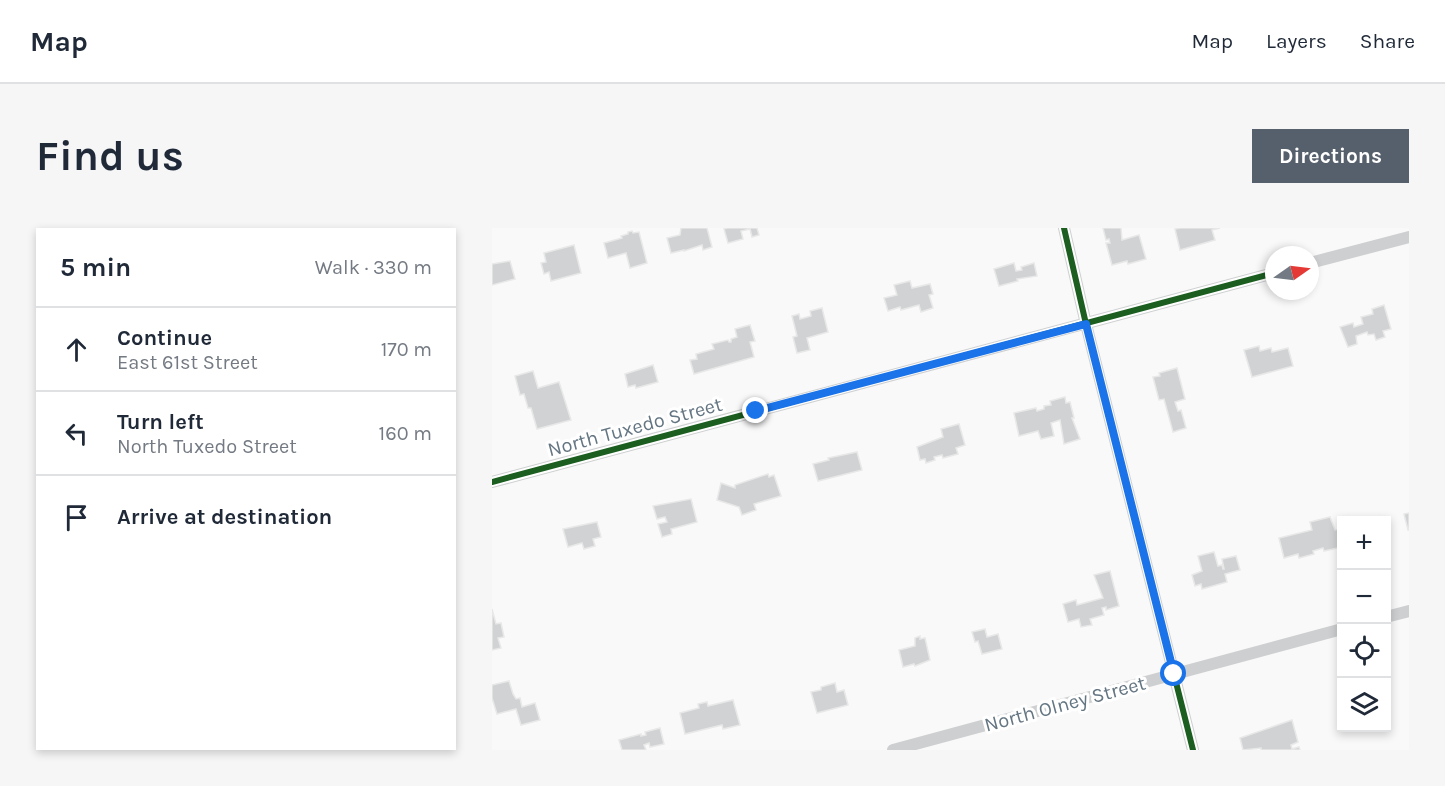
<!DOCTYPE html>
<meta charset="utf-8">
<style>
:root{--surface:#fff;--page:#f6f6f7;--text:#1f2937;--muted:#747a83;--line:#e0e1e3;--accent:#56606c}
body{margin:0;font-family:Karla,sans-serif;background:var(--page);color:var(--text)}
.controls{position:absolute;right:18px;bottom:18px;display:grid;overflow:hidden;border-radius:0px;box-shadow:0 3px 9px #0003}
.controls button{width:54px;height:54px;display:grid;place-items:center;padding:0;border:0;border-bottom:2px solid var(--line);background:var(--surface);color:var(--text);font:30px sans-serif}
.compass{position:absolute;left:773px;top:18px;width:54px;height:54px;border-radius:50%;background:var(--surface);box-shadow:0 3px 9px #0003;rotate:76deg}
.stop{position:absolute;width:18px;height:18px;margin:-14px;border:4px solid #1a73e8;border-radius:50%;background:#fff}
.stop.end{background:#1a73e8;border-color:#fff;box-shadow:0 2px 6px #0008}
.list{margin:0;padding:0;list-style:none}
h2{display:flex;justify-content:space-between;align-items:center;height:78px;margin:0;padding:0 24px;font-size:26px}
h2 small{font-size:20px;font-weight:400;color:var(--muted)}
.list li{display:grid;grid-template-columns:39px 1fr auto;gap:18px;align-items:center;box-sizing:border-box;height:84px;padding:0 24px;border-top:2px solid var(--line)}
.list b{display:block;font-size:22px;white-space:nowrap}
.list p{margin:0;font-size:20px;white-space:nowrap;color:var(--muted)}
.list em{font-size:20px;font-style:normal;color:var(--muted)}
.icon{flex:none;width:33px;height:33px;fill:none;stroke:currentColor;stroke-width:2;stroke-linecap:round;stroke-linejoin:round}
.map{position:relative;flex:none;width:917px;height:522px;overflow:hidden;border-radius:0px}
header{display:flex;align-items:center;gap:36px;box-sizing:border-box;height:84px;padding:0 30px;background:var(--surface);border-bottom:2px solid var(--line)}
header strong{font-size:28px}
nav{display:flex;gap:33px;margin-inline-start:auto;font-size:21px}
.intro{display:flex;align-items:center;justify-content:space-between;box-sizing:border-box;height:144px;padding:0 36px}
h1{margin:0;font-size:42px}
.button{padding:15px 27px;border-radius:0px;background:var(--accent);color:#fff;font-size:21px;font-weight:700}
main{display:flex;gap:36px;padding:0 36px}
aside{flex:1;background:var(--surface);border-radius:0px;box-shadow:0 3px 9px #0003}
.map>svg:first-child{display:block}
.building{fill:#d0d2d3;stroke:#e8e8e8;stroke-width:1.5}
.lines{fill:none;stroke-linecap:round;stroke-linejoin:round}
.minor{stroke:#cecfd0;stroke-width:12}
.cycleway-casing{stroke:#fff;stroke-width:10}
.cycleway{stroke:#1b5e20;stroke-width:6}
.route{stroke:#1a73e8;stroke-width:8}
.labels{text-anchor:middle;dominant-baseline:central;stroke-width:6;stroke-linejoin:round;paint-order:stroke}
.street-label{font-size:20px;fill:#657683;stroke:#fff}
</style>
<header>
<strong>Map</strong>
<nav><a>Map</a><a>Layers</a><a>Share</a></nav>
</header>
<div class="intro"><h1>Find us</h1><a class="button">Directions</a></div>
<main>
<aside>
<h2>5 min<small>Walk · 330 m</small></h2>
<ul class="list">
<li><svg class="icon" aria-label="ahead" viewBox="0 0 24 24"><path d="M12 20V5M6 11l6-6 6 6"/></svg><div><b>Continue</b><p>East 61st Street</p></div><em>170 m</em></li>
<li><svg class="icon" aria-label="left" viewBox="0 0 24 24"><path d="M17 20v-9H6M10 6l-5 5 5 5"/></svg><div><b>Turn left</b><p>North Tuxedo Street</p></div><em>160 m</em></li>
<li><svg class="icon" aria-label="arrive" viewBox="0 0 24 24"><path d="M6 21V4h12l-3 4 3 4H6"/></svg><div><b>Arrive at destination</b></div></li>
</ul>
</aside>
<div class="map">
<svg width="917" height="522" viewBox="0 0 917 522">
<rect width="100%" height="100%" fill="#f9f9f9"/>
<g class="building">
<path d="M189 0H215L220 19 211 22 210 17 192 23V22L179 25 175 10 188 7Z"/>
<path d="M235 0H265L267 7 260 9 258 1 249 3 251 11 236 15 232 1Z"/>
<path d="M611 0H629L630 12 647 7 654 31 636 36 635 33 620 37 614 15H618L617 11 614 12Z"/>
<path d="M688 0H728L720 2 723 12 688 22 683 1Z"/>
<path d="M140 3 141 5 147 4 155 35 138 40 134 25 116 30 112 15 130 10 129 8 136 6V4Z"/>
<path d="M82 17 89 45 59 53 57 44 52 46 49 35 54 34 52 25Z"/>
<path d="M18 33 23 51 0 57V36Z"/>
<path d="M522 35 524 43 530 42 529 39 542 35 545 48 525 51 526 53 507 58 502 41Z"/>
<path d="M418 53 420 60 438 56 441 66 437 67 441 80 429 84 427 77 409 82 408 79 396 83 392 70 405 67 402 57Z"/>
<path d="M892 77 899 101 891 103 893 109 884 112 882 106 876 107 875 104 864 108 865 116 856 119 848 99 861 95 862 99 871 96 869 89 881 86 880 81Z"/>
<path d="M330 80 336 104 315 110 318 122 305 125 301 109 305 108 300 88 307 86 308 91 319 88 318 83Z"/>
<path d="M258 97 263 113 258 114 262 129 202 146 198 132 205 131 204 126 222 121 220 116 236 112 237 114H239V111L245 109 243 101Z"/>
<path d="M767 118 768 123 779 120 780 124 796 120 801 138 760 149 752 122Z"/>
<path d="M161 137 166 154 144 160 143 157 136 159 133 146Z"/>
<path d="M685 140 693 171 683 174 686 183 689 182 694 200 681 204 672 171 667 172 661 149 668 148 667 145Z"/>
<path d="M41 143 46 160 67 154 79 192 45 201 39 180H36L32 166 28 167 23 148Z"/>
<path d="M573 169 574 175 578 174 582 190H580L588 211 572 216 568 192 559 195 562 208 549 211 546 203 527 208 522 185 544 180 545 183 552 181V178L559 177 558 173Z"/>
<path d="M467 196 473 217 464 220 466 226 451 230 450 227 442 229 443 232 434 235 433 231 428 232 425 219 451 209 449 201Z"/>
<path d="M365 224 370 242 326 253 321 236 337 232 336 230Z"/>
<path d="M276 246 277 249 282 247 289 268 262 276 264 282 250 287 247 279 225 272 229 255 243 260V257Z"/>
<path d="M199 271 205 294 179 301 180 306 170 309 166 296 175 294 173 289 165 291 161 278Z"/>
<path d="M917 285V302H916L912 286Z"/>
<path d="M838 289 843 302 850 301V319L832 323 831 320 821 323 822 326 807 330 806 326 792 330 787 310 820 302 818 294Z"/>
<path d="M105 294 109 309 101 311 103 318 92 321 90 315 76 319 71 301Z"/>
<path d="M722 324 726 338 730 337 731 341H732L730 331 744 328 748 342 733 346 735 354 710 361 709 356 703 358 700 347 710 343 706 328Z"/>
<path d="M618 343 627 378 614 382V379L610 380 612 387 598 391 600 397 589 399 587 391 576 394 571 376 584 372 585 377 611 370 602 347Z"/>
<path d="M0 381 4 396 9 395 12 409 6 410 9 420 0 422Z"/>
<path d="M493 401 495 409 506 406 510 421 490 426 486 413 483 414 480 404Z"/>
<path d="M428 408V411L433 410 438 432 423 438 422 436 411 439 407 422 423 418V410Z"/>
<path d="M17 453 21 466 24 471 28 470 30 479 43 475 48 492 29 497 24 481 5 486 0 470V457Z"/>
<path d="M343 455 345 464 352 462 356 477 325 485 319 464 329 462V459Z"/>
<path d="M241 472 248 497 231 501 230 497 193 506 188 485 207 480 206 476 215 474 216 478Z"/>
<path d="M800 492 806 514 799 517 800 521 807 519 808 522H769V520L751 522 748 510Z"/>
<path d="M168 500 172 516 158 519 157 515 152 517 154 522H130L127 512 149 506V508L154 507 153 504Z"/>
</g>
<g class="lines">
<g class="minor">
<path d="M572 0 594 96 701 522"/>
<path d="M818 35 917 9"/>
<path d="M0 254 782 45"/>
<path d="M894 389 917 383"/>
<path d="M401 522 850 401"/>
</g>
<g class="cycleway-casing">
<g id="cycleway">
<path d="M572 0 594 96 701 522"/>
<path d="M0 254 782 45"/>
</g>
</g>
<use href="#cycleway" class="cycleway"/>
</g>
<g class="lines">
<path class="route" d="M264 183 594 96 682 446"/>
</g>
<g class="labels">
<g class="street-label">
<text transform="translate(143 199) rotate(-15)">North Tuxedo Street</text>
<text transform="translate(573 476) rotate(-15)">North Olney Street</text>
</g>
</g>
</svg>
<div class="controls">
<button>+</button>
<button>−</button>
<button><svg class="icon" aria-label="locate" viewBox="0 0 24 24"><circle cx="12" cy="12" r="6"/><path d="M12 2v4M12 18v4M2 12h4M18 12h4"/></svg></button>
<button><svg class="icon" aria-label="layers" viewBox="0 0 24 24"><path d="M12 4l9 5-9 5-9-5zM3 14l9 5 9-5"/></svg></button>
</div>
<svg class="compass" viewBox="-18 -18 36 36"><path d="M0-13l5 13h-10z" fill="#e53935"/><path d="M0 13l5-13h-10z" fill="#747a83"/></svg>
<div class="stop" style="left:682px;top:446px"></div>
<div class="stop end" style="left:264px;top:183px"></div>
</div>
</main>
